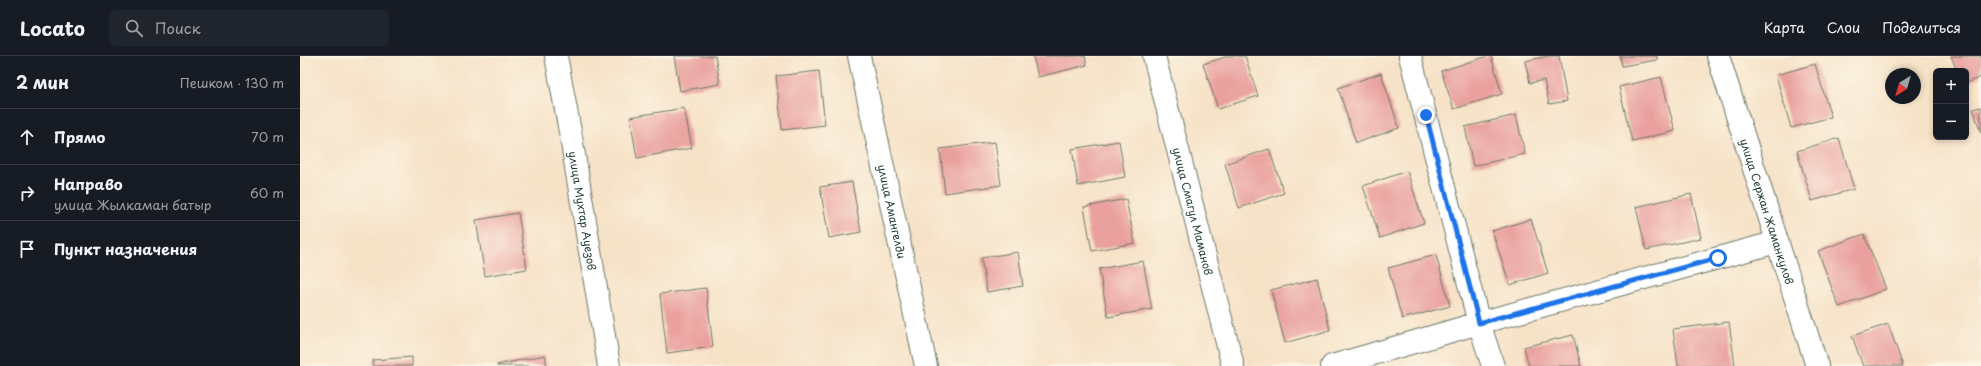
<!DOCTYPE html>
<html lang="ru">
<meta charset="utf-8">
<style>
:root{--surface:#171b24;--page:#20242c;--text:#f1f3f6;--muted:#9ea1a6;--line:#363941}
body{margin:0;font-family:"Playpen Sans",sans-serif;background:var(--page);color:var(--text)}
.controls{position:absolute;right:12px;top:12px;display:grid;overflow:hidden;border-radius:6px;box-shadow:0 2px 6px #0003}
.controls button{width:36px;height:36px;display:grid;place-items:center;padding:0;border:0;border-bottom:1px solid var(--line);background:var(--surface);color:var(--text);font:20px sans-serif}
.compass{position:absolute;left:1585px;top:12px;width:36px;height:36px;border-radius:50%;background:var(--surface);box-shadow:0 2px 6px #0003;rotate:217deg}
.stop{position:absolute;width:12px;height:12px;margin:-9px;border:3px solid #1a73e8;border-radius:50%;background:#fff}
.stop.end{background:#1a73e8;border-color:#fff;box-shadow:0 1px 4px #0008}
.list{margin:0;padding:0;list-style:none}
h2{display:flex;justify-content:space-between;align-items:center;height:52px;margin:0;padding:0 16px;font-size:17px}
h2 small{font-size:13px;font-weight:400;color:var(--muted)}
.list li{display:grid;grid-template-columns:26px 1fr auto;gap:12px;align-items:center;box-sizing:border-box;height:56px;padding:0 16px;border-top:1px solid var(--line)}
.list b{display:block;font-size:15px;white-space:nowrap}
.list p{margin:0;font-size:13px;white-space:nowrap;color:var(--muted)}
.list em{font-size:13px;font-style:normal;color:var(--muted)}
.icon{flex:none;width:22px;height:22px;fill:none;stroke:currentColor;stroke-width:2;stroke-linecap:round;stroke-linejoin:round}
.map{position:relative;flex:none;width:1681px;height:310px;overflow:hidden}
header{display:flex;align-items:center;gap:24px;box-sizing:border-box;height:56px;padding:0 20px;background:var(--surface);border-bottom:1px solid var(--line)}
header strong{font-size:19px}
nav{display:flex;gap:22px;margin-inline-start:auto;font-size:14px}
.search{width:280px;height:36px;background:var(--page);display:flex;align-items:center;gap:10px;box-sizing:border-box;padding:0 14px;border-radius:6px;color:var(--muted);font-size:15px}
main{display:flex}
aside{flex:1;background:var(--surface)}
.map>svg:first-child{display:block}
.building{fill:#e9a09e}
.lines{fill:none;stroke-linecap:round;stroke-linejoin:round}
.minor-casing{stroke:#6a7767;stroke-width:24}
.minor{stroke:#fff;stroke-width:22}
.route{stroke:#1a73e8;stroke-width:5}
.labels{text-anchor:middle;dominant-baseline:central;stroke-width:3;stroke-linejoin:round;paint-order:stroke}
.street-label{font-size:11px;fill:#1f3d34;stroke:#fcf5e5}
</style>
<header>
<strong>Locato</strong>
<div class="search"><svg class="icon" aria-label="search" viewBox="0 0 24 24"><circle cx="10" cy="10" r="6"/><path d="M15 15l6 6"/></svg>Поиск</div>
<nav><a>Карта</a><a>Слои</a><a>Поделиться</a></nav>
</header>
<main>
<aside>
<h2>2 мин<small>Пешком · 130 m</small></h2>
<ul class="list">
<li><svg class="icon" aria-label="ahead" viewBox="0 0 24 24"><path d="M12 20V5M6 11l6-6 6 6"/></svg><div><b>Прямо</b></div><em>70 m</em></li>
<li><svg class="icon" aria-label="right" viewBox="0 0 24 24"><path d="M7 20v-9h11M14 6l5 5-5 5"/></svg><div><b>Направо</b><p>улица Жылкаман батыр</p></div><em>60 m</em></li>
<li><svg class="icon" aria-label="arrive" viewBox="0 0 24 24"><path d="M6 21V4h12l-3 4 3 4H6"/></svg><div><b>Пункт назначения</b></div></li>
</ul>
</aside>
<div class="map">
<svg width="1681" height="310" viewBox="0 0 1681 310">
<rect width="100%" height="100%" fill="#fcf5e5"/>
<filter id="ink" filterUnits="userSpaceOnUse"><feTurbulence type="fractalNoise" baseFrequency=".025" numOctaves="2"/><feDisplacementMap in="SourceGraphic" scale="8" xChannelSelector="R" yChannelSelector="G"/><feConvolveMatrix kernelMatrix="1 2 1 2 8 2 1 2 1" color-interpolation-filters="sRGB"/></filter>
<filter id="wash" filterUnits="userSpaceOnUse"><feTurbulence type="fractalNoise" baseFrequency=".012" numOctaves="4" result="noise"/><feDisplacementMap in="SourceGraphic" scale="16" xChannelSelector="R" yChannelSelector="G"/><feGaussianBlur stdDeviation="0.9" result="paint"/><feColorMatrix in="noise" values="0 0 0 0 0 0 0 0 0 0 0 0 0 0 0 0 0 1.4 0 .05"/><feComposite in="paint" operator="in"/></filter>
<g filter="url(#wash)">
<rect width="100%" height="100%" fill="#f6e2c7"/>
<g id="blocks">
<g class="building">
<path d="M374 0H415L420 28 380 35Z"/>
<path d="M733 0H785L787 9 738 21Z"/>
<path d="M928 0H945L958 40 918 53 903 8Z"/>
<path d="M1188 0H1191L1202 38 1154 53 1141 15Z"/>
<path d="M1248 0H1259L1267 45 1249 48 1244 24 1230 27 1225 5Z"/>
<path d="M1320 0H1357V4L1322 10Z"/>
<path d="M1651 0H1681V21L1666 27V15H1657Z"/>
<path d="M1515 8 1531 61 1491 72 1476 19Z"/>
<path d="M519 15 525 69 482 74 476 20Z"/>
<path d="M1081 17 1099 72 1056 87 1038 32Z"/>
<path d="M1361 21 1375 75 1332 85 1319 31Z"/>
<path d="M1681 51V77L1673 53Z"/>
<path d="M384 52 392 92 337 102 330 61Z"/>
<path d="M1216 59 1225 98 1173 110 1165 71Z"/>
<path d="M1539 82 1554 133 1512 145 1497 95Z"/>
<path d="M819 85 825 121 778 130 772 93Z"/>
<path d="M695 86 701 129 645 137 640 93Z"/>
<path d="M969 93 984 137 939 152 925 108Z"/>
<path d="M1107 115 1124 167 1080 182 1063 130Z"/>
<path d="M552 126 561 176 529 182 520 131Z"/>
<path d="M1391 138 1401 182 1346 194 1336 151Z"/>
<path d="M826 143 835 187 792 195 784 151Z"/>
<path d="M218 157 227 213 185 220 176 164Z"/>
<path d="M1231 163 1248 217 1210 229 1192 175Z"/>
<path d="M1564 178 1586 233 1539 251 1518 195Z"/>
<path d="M718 196 723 230 687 236 681 202Z"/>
<path d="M1136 199 1150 250 1102 263 1088 212Z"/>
<path d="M843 205 852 253 808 261 799 213Z"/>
<path d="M1017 222 1030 274 985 287 971 234Z"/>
<path d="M406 232 413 291 367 297 360 238Z"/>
<path d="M1429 266 1435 310H1378L1373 273Z"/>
<path d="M1588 268 1603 310H1563L1552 280Z"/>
<path d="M1273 279 1281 310H1229L1224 291Z"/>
<path d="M245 299 247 310H197V309Z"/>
<path d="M112 301V310H73V304Z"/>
</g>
</g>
</g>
<g filter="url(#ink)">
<use href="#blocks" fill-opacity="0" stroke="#6a7767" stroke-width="1"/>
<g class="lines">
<g class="minor-casing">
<g id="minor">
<path id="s1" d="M256 0 271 81 309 310"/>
<path id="s2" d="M559 0 626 310"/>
<path id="s3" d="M854 0 933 310"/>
<path d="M1110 0 1179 267 1193 310"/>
<path id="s4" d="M1418 0 1517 310"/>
<path d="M1032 310 1179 267 1477 186"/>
</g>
</g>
<use href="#minor" class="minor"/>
</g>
</g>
<g class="lines" filter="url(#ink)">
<path class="route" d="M1126 59 1179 267 1418 202"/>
</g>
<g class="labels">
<g class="street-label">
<text stroke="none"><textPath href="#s1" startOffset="157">улица Мухтар Ауезов</textPath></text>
<text stroke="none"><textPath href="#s2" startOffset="159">улица Амангелди</textPath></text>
<text stroke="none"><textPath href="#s3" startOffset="160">улица Смагул Маманов</textPath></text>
<text stroke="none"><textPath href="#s4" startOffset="163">улица Сержан Жаманкулов</textPath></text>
</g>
</g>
</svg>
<div class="controls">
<button>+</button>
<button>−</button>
</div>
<svg class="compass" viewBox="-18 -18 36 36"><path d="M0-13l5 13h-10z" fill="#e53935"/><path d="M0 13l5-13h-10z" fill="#9ea1a6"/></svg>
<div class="stop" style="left:1418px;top:202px"></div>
<div class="stop end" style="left:1126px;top:59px"></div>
</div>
</main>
